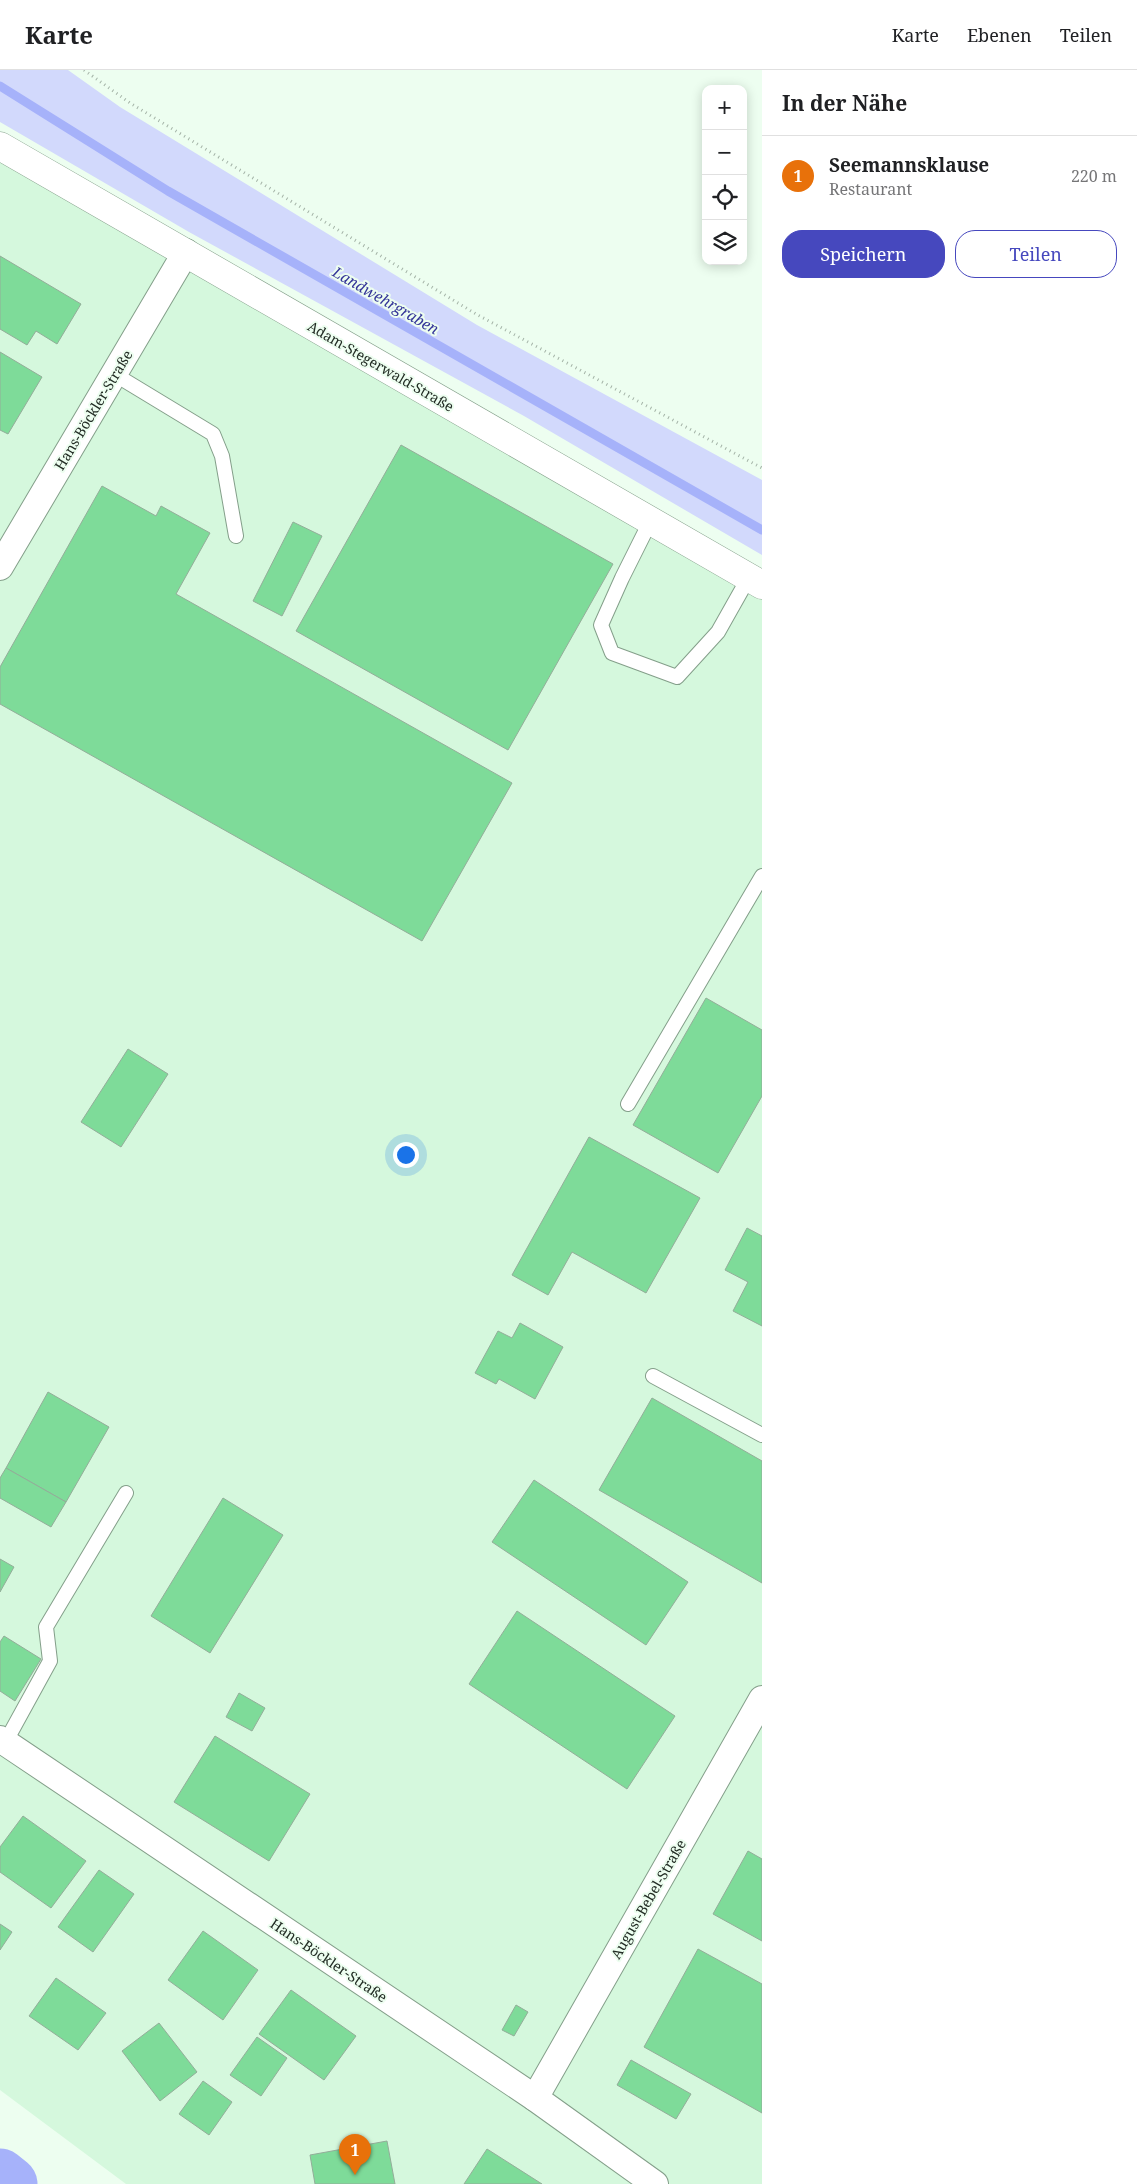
<!DOCTYPE html>
<html lang="de">
<meta charset="utf-8">
<style>
:root{--surface:#fff;--page:#f6f6f6;--text:#202124;--muted:#757577;--line:#e0e0e0;--accent:#4648be}
body{margin:0;font-family:"Noto Serif",serif;background:var(--page);color:var(--text)}
.controls{position:absolute;right:15px;top:15px;display:grid;overflow:hidden;border-radius:10px;box-shadow:0 2px 12px #0003}
.controls button{width:45px;height:45px;display:grid;place-items:center;padding:0;border:0;border-bottom:1px solid var(--line);background:var(--surface);color:var(--text);font:25px sans-serif}
.you{position:absolute;left:405px;top:1084px;width:18px;height:18px;margin:-12px;border:4px solid #fff;border-radius:50%;background:#1a73e8;box-shadow:0 0 0 8px #1a73e833}
.badge{display:grid;place-items:center;width:32px;height:32px;border-radius:50%;background:var(--accent);color:#fff;font-size:16px;font-weight:700}
.pin{position:absolute;translate:-50% -41px;filter:drop-shadow(0 1px 2px #0008)}
.pin::after{content:'';position:absolute;top:26px;width:18px;height:15px;background:inherit;clip-path:polygon(0 0,100% 0,50% 100%)}
.list{margin:0;padding:0;list-style:none}
h2{display:flex;justify-content:space-between;align-items:center;height:65px;margin:0;padding:0 20px;font-size:21px}
h2 small{font-size:16px;font-weight:400;color:var(--muted)}
.list li{display:grid;grid-template-columns:32px 1fr auto;gap:15px;align-items:center;box-sizing:border-box;height:80px;padding:0 20px;border-top:1px solid var(--line)}
.list b{display:block;font-size:19px;white-space:nowrap}
.list p{margin:0;font-size:16px;white-space:nowrap;color:var(--muted)}
.list em{font-size:16px;font-style:normal;color:var(--muted)}
.actions{display:flex;gap:10px;padding:15px 20px}
.actions a{flex:1;padding:11px 0;border:1px solid var(--accent);border-radius:20px;text-align:center;font-size:18px;color:var(--accent)}
.actions .main{background:var(--accent);color:#fff}
.icon{flex:none;width:28px;height:28px;fill:none;stroke:currentColor;stroke-width:2;stroke-linecap:round;stroke-linejoin:round}
.map{position:relative;flex:none;width:762px;height:2114px;overflow:hidden}
header{display:flex;align-items:center;gap:30px;box-sizing:border-box;height:70px;padding:0 25px;background:var(--surface);border-bottom:1px solid var(--line)}
header strong{font-size:24px}
nav{display:flex;gap:28px;margin-inline-start:auto;font-size:18px}
main{display:flex}
aside{flex:1;background:var(--surface)}
.map>svg:first-child{display:block}
.built{fill:#d5f8dd}
.green{fill:#d2d9fc}
.lines{fill:none;stroke-linecap:round;stroke-linejoin:round}
.stream{stroke:#a6b2fa;stroke-width:9}
.river{stroke:#a6b2fa;stroke-width:55}
.building{fill:#7edb99;stroke:#93ad99}
.service-casing{stroke:#849f8a;stroke-width:16}
.minor-casing{stroke:#849f8a;stroke-width:28}
.secondary-casing{stroke:#849f8a;stroke-width:29}
.path{stroke:#a4b3a7;stroke-width:3;stroke-dasharray:1 4;stroke-linecap:butt}
.service{stroke:#fff;stroke-width:14}
.minor{stroke:#fff;stroke-width:26}
.secondary{stroke:#fff;stroke-width:28}
.labels{text-anchor:middle;dominant-baseline:central;stroke-width:4;stroke-linejoin:round;paint-order:stroke}
.street-label{font-size:14px;fill:#232d25;stroke:#edfef0}
.water-label{font-size:15px;font-style:italic;fill:#353699;stroke:#edfef0}
</style>
<header>
<strong>Karte</strong>
<nav><a>Karte</a><a>Ebenen</a><a>Teilen</a></nav>
</header>
<main>
<div class="map">
<svg width="762" height="2114" viewBox="0 0 762 2114">
<rect width="100%" height="100%" fill="#edfef0"/>
<path class="built" d="M0 76 762 515V2114H126L0 2020Z"/>
<path class="green" d="M0 0H68L120 37 477 255 762 410V485L524 346 189 162 0 52Z"/>
<g class="lines">
<path class="stream" d="M0 16 168 121 762 460"/>
<path class="river" d="M0 2106 10 2114"/>
</g>
<g class="building">
<path d="M0 186 81 234 57 274 36 261 27 275 0 259Z"/>
<path d="M0 282 42 307 8 364 0 360Z"/>
<path d="M401 375 613 494 508 680 296 561Z"/>
<path d="M102 416 156 446 161 436 210 463 176 524 512 713 422 871 0 634V597Z"/>
<path d="M293 452 322 466 282 546 253 531Z"/>
<path d="M706 928 762 960V1026L718 1103 633 1055Z"/>
<path d="M128 979 168 1004 121 1077 81 1052Z"/>
<path d="M589 1067 700 1128 646 1223 572 1182 548 1225 512 1205Z"/>
<path d="M747 1158 762 1166V1256L733 1241 748 1212 725 1200Z"/>
<path d="M520 1253 563 1277 535 1329 499 1309 496 1314 475 1303 498 1261 512 1268Z"/>
<path d="M48 1322 109 1357 66 1432 6 1398Z"/>
<path d="M652 1328 762 1391V1513L599 1420Z"/>
<path d="M6 1398 66 1432 51 1457 0 1428V1408Z"/>
<path d="M534 1410 688 1512 646 1575 492 1472Z"/>
<path d="M223 1428 283 1465 210 1583 151 1546Z"/>
<path d="M0 1489 14 1497 0 1522Z"/>
<path d="M517 1541 675 1646 627 1719 469 1614Z"/>
<path d="M4 1566 41 1589 15 1631 0 1621V1572Z"/>
<path d="M239 1623 265 1638 252 1661 226 1647Z"/>
<path d="M215 1666 310 1724 269 1791 174 1732Z"/>
<path d="M23 1746 86 1791 51 1838 0 1802V1777Z"/>
<path d="M748 1781 762 1789V1871L713 1844Z"/>
<path d="M99 1800 134 1824 93 1882 58 1857Z"/>
<path d="M0 1854 12 1862 0 1880Z"/>
<path d="M203 1861 258 1900 223 1950 168 1910Z"/>
<path d="M698 1879 762 1914V2043L644 1977Z"/>
<path d="M56 1908 106 1943 78 1980 29 1946Z"/>
<path d="M291 1920 356 1966 324 2010 259 1964Z"/>
<path d="M516 1935 528 1942 514 1966 502 1960Z"/>
<path d="M159 1953 197 2002 160 2031 122 1981Z"/>
<path d="M257 1967 287 1988 261 2026 230 2005Z"/>
<path d="M631 1990 691 2024 676 2049 617 2015Z"/>
<path d="M203 2011 232 2032 209 2065 179 2044Z"/>
<path d="M387 2071 395 2114H315L310 2085Z"/>
<path d="M487 2079 542 2114H464Z"/>
</g>
<g class="lines">
<g class="service-casing">
<g id="service">
<path d="M114 304 213 364 222 386 236 466"/>
<path d="M650 452 622 508 601 555 612 583 677 607 718 562 749 507"/>
<path d="M628 1034 762 806"/>
<path d="M653 1306 762 1365"/>
<path d="M5 1673 50 1591 46 1557 126 1423"/>
</g>
</g>
<g class="minor-casing">
<g id="minor">
<path d="M0 497 186 182"/>
<path d="M0 1669 535 2028 655 2114"/>
<path d="M535 2028 762 1629"/>
</g>
</g>
<g class="secondary-casing">
<path id="secondary" d="M0 76 762 515"/>
</g>
<path class="path" d="M84 0 130 33 476 244 762 398"/>
<use href="#service" class="service"/>
<use href="#minor" class="minor"/>
<use href="#secondary" class="secondary"/>
</g>
<g class="labels">
<g class="street-label">
<text transform="translate(381 296) rotate(30)">Adam-Stegerwald-Straße</text>
<text transform="translate(93 340) rotate(-59)">Hans-Böckler-Straße</text>
<text transform="translate(648 1829) rotate(-60)">August-Bebel-Straße</text>
<text transform="translate(329 1890) rotate(34)">Hans-Böckler-Straße</text>
</g>
<g class="water-label">
<text transform="translate(386 230) rotate(30)">Landwehrgraben</text>
</g>
</g>
</svg>
<div class="controls">
<button>+</button>
<button>−</button>
<button><svg class="icon" aria-label="locate" viewBox="0 0 24 24"><circle cx="12" cy="12" r="6"/><path d="M12 2v4M12 18v4M2 12h4M18 12h4"/></svg></button>
<button><svg class="icon" aria-label="layers" viewBox="0 0 24 24"><path d="M12 4l9 5-9 5-9-5zM3 14l9 5 9-5"/></svg></button>
</div>
<div class="you"></div>
<div class="pin badge" style="left:355px;top:2105px;background:#e8710a">1</div>
</div>
<aside>
<h2>In der Nähe<small></small></h2>
<ul class="list">
<li><span class="badge" style="background:#e8710a">1</span><div><b>Seemannsklause</b><p>Restaurant</p></div><em>220 m</em></li>
</ul>
<div class="actions"><a class="main">Speichern</a><a>Teilen</a></div>
</aside>
</main>
